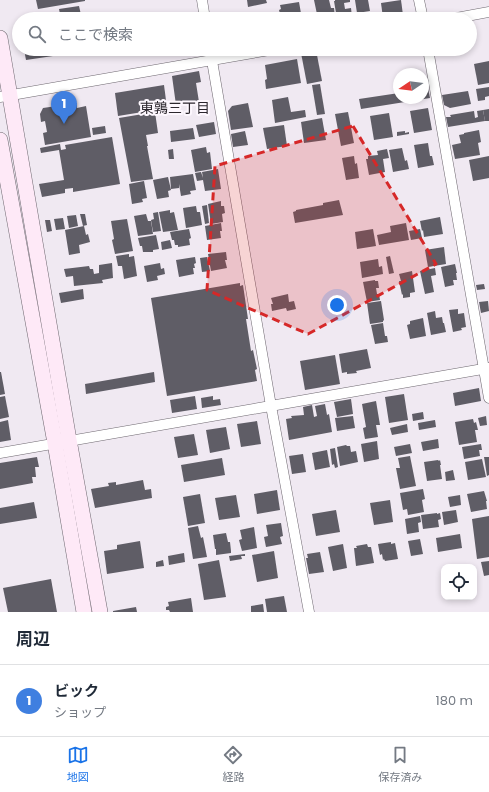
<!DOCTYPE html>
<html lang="ja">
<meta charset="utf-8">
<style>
:root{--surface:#fff;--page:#f2f2f3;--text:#1f2937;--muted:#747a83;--line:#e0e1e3;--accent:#1a73e8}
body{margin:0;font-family:Poppins,"Noto Sans JP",sans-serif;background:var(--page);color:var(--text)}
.controls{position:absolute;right:12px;bottom:12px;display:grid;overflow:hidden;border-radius:8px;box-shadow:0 2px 6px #0003}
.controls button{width:36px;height:36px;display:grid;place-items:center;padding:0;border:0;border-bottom:1px solid var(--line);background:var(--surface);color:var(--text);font:20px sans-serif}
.compass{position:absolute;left:393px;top:68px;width:36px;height:36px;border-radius:50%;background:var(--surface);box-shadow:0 2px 6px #0003;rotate:257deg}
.you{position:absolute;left:337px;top:305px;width:14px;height:14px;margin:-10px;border:3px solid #fff;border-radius:50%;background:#1a73e8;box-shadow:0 0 0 6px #1a73e833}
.badge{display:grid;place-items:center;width:26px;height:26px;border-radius:50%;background:var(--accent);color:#fff;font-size:13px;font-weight:700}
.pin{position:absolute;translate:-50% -33px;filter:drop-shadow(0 1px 2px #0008)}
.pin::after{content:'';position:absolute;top:21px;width:14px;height:12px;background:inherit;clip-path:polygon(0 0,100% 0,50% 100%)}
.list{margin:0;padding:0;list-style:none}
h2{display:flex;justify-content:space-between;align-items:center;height:52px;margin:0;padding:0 16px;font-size:17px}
h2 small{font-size:13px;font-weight:400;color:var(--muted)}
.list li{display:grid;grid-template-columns:26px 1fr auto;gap:12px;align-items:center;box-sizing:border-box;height:72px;padding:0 16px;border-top:1px solid var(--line)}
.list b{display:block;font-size:15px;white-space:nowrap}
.list p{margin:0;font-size:13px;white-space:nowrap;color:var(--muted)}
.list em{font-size:13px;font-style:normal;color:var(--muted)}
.icon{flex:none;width:22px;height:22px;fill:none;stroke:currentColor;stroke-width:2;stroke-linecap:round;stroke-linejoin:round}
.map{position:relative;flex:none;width:489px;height:612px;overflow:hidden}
.search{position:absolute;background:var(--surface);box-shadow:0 2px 6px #0003;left:12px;right:12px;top:12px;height:44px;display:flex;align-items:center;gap:10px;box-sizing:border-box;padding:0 14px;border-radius:22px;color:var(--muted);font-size:15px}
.sheet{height:124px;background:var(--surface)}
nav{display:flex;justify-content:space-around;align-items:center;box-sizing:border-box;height:56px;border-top:1px solid var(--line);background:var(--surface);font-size:11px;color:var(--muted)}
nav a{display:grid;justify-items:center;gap:2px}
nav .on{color:var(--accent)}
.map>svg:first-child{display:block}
.building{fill:#5f5d66}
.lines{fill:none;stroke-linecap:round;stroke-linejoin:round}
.street-casing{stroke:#6e6870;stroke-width:11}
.secondary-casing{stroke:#6e6870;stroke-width:16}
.street{stroke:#fff;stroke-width:10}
.secondary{stroke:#fee9f7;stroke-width:15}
.marked{fill:#d62828;fill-opacity:0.2;stroke:#d62828;stroke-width:3;stroke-dasharray:8 5;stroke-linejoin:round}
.labels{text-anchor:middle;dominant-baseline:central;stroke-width:4;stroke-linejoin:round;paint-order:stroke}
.neighbourhood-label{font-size:14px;fill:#2c272e;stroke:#fdf7fe}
</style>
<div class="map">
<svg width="489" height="612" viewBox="0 0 489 612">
<rect width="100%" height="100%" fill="#f0e9f2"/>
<g class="building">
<path d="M36 0H85V1L38 9Z"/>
<path d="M247 0H266L267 3 248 7Z"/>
<path d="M314 0H329L331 8H334L335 17 318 19Z"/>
<path d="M335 0H350V2L344 3 345 9 351 8 352 17H349V19H337L334 1H335Z"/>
<path d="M355 0H368L370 11 357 13Z"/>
<path d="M401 0 403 15 383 18 381 3Z"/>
<path d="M299 2 302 19H282V17L281 18 279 10 281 9 280 5Z"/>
<path d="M79 6 82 19H49V16L60 14 59 9Z"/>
<path d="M241 12 243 19H222V15Z"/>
<path d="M24 49H52L53 56 26 60Z"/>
<path d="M316 50 322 81 307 84 301 53Z"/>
<path d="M297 59 301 83 266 89 265 80 267 79 265 65Z"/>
<path d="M489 61V83L478 85 474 64Z"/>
<path d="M199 71 201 82 196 83 199 102 176 105 172 76Z"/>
<path d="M320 84 325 114 317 115 312 85Z"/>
<path d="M164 85 167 108 118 116 115 93Z"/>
<path d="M489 87V96L485 97V100L478 101 476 89Z"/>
<path d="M428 88 430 98 361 109 359 99 399 93V98H423V89Z"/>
<path d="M468 91 471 104 450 108 444 105 442 95Z"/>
<path d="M288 97 291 112 305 110 306 117 275 123 272 100Z"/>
<path d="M77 103V108L86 106 91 137 45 145 43 133 47 132 45 121 41 122 40 114 43 108Z"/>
<path d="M248 103 253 127 231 130 228 111 232 106Z"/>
<path d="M428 108 432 130 414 133 410 111Z"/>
<path d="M489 109V121H485L483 110Z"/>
<path d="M483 110 485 121 448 127 446 117H451L450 115 474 111 475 118 478 117 477 111Z"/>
<path d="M155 112 158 133 146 135 148 146H147L153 179 131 182 119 118Z"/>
<path d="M348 112 354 143 341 146 335 114Z"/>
<path d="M389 113 393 137 374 140 370 116Z"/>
<path d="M322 118 326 140 304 143 301 122Z"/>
<path d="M214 122 216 134 199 137 196 125Z"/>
<path d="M284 125 287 146 267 149 263 128Z"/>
<path d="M105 126 106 133 93 135 92 128Z"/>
<path d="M193 128 195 139 171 142 170 131Z"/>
<path d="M479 130 481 142 478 143 480 155 455 159 452 145 461 143 459 135 464 134V133Z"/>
<path d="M245 131 248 145 233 147 231 134Z"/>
<path d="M405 131V133L409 132V134L397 136V132Z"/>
<path d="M112 137 120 184 73 192V188L65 189V193L42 197 39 184 64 180 59 150 41 153 40 148 60 144 61 150 66 149 65 145Z"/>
<path d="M428 143 430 156H432L434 165 418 168 414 145Z"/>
<path d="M206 147 207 153 210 152 212 169 195 172 191 150Z"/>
<path d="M402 148 405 161 407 160 409 169 393 172 389 150Z"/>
<path d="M173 149 174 159H169L168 150Z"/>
<path d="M387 149 389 158 383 159 385 172 369 175 366 159H368V156L378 155 377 151Z"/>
<path d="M354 156 355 164 357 163 359 178 346 180 342 158Z"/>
<path d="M489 156V178L473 181 469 160Z"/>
<path d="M218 169 221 189 205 191 203 180 197 181 195 173 201 172 203 178 202 172Z"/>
<path d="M193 174 196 190 190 191 191 194 181 196 179 184V188L171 189 170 177Z"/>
<path d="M168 177 171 190 168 191 169 197 157 199 153 180Z"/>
<path d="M144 181 147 198 142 199 143 202 132 204 129 184Z"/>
<path d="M339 200 343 215 295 223 293 212 296 211V210L323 205V203Z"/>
<path d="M221 201V206H224L225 213 222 214 223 222 211 224 208 204Z"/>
<path d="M207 205 209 223 205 224 202 206Z"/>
<path d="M196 206 197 212H200L202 225 186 228 183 208Z"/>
<path d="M170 210V213L174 212 178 230 163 232 159 212Z"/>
<path d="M158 212 161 231 153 232 151 220 154 219 153 213Z"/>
<path d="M80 214H85L87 225 83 226Z"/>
<path d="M146 214 148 221H151L153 234 138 236 134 216Z"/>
<path d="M76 215 78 226 69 228 67 216Z"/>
<path d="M440 217 443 234 424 237 423 230 422 231 420 221Z"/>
<path d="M63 218 65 229 56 230 54 219Z"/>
<path d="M127 219 133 251 115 254 112 240 114 239 111 221Z"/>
<path d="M45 220H50L52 231 47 232Z"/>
<path d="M221 223 222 231H220L221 238 207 240 205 226Z"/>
<path d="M406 223 409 240 379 245 377 235 391 232 390 226Z"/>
<path d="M84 226 86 235 88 234 90 242 79 245 80 253 69 255 65 230Z"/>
<path d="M189 229 191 238 189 239 190 245 178 247V245H175L174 240H172L170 232Z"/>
<path d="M373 229 376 246 357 249 355 232Z"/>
<path d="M420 229 422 238 411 240 409 231Z"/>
<path d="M156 235 159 249 153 250V252H143L142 246H140L138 238Z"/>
<path d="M170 240 172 248 162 250 161 242Z"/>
<path d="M444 247 446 264 428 267 425 250Z"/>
<path d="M226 252 227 260H225L227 268 211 271 208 254Z"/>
<path d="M129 254V257L134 256 137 276 124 279 122 266H118L116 256Z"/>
<path d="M390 256 394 273 389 274 386 257Z"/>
<path d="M195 257 196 263 194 264 195 268H193L194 274 179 277 176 260Z"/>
<path d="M207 257 210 271 202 272 200 258Z"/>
<path d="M378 259 379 267 382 266 383 274 362 278 360 262Z"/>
<path d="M112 263 113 278 102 280 103 283 74 286 73 276 66 277 64 269 89 266 90 269H93L94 274 99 273V265Z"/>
<path d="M160 263 161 269 164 268 165 274 157 276 158 280 147 282 144 266Z"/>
<path d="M455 264 457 273H456L457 280H453L454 285 445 287 441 267Z"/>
<path d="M435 268 436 275 431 276 434 292 425 294 420 271Z"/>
<path d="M412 271 415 292 410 293V297L403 298V294L402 295 399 281H401L399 274Z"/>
<path d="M375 280V281H378L379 288H376L377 294H379L380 300 367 302 363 282Z"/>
<path d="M240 283V286L243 285 248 319H246L251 351 253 350 257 369 255 370 257 381 167 396 151 298Z"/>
<path d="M484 284 485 289 477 290 476 285Z"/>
<path d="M83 289 84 299 61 303 59 293Z"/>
<path d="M288 294 289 302 294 301 296 309 287 311 286 308 272 311 271 304H273L271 298Z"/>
<path d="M381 301 384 320 383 321V322L370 324 367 303Z"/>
<path d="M488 301 489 311 481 313 479 302Z"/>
<path d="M458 309V314L464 313 466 327 461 328 462 330 453 332 449 310Z"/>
<path d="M435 311 436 318 442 317 443 323H444L446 332 431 335 427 313Z"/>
<path d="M423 318 426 336 410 339 407 325 410 324V321Z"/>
<path d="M383 323 385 336H387L388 342 375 344 371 325Z"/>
<path d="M367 349 371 368 356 371 357 373 347 374V372L342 373 339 354Z"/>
<path d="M335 355 340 384 305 390 300 361Z"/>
<path d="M0 372H1L5 394 0 395Z"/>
<path d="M154 372 155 382 86 394 85 384Z"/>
<path d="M479 388 481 401 455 406 453 393Z"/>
<path d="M404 394 408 420 389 423 385 397Z"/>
<path d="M5 396 9 417 0 419V397Z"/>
<path d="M195 396 197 409 172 413 170 400Z"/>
<path d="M213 396V400L220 399 221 405 202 408 201 398Z"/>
<path d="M351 399 353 414 337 417 334 402Z"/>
<path d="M376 401 380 425H376L378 437 365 439 363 428 366 427 362 404Z"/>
<path d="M325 404 327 415 329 414 332 432 289 440 286 419 292 418 291 416 304 415 303 407 312 405 314 417 317 416 315 406Z"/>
<path d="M423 412 424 419 413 421 412 414Z"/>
<path d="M353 416 355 428 337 431 335 418Z"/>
<path d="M486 416 487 425 480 426 478 418Z"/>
<path d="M473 419 474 423 476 422 478 430H475L477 442 459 445 455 422Z"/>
<path d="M8 420 11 440 0 442V422Z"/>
<path d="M435 420 436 427 419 430 418 423Z"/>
<path d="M257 421 261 444 241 447 237 424Z"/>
<path d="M407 424 408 432 392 435 390 428Z"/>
<path d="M226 427 230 449 210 453 206 430Z"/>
<path d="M194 434 198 455 178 458 174 437Z"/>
<path d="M438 439 439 448 423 451 421 442Z"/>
<path d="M377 441 379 459 364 462 361 444Z"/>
<path d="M410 444 412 453 396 456 394 447Z"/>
<path d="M481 444 482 450H479L480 456 464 459 462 447Z"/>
<path d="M346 445 347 446H350L351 452 356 451 358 462 340 466 337 447Z"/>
<path d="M335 448 338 467 335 468 334 464 332 465 330 449Z"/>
<path d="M327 450 330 467 315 470 312 453Z"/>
<path d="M303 454 306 472 292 474 289 456Z"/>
<path d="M410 456 416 486 400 489 396 468H400L398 458Z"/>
<path d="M37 457 39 467H35L36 477H32L33 483 0 489V463Z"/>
<path d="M484 457H489V475L487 476Z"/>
<path d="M222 458 225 475 184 482 181 465Z"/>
<path d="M482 459 486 477 468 480 465 462Z"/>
<path d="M438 460 439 461 440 460 441 465H440L442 479 427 481 424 462Z"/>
<path d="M453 470 455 480 446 481 445 472Z"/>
<path d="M143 480 145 490 151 489 152 498 95 508 91 489 109 486 108 483 116 482V485Z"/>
<path d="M423 489 425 499 422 500 424 512 408 515 407 509 403 510 400 493Z"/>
<path d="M277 490 280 510 257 514 254 494Z"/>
<path d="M484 491 487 501H486L487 509 471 512 467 494Z"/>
<path d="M200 494 205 523 188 526 183 497Z"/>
<path d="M236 495 240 517 219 520 215 498Z"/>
<path d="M460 495 461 505 450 507 448 497Z"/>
<path d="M390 500 393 522 374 525 370 503Z"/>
<path d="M34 502 37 518 0 524V508Z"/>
<path d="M336 510 340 532 316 536 312 514Z"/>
<path d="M456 510 458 522 444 525 442 512Z"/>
<path d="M437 513V514L440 513 441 519 438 520 439 527 423 529 421 515Z"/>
<path d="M420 516 421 522 418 523 419 532 407 534 405 519Z"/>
<path d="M489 516V557L477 559 472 519Z"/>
<path d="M281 523 283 536 280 537 282 544 266 547 264 537 268 536 266 525Z"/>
<path d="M198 526 201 538 203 537 207 557 193 559 188 528Z"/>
<path d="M254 527 257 548 242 551 239 540 242 539 240 530Z"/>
<path d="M226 533 228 542H230L231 551V553L216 555V549H215L213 535Z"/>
<path d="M460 534 462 548 438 552 436 538Z"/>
<path d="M420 539 423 554 411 556 408 541Z"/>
<path d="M140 541 144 568 107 574 104 551 117 549V545Z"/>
<path d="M391 542V544L395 543 398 559 385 561 384 559 383 560 382 554 380 555 378 544Z"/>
<path d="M343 544 347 568 333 571 328 547Z"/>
<path d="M367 544 368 547H371L374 563 356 566 354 548H357L356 546Z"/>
<path d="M274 551 278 578 257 582 252 555Z"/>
<path d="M320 552 324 572 309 574 306 558H308L307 554Z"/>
<path d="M184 553 185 562 169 565 168 556Z"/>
<path d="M245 554V556H241L242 559 230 561 229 556Z"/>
<path d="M163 560 164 566 156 567V562Z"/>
<path d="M219 560 226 597 204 600 198 564Z"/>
<path d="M489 561V575L484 576 481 562Z"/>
<path d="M51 579 57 612H8L3 588Z"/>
<path d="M284 596 287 612H267L265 599Z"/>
<path d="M191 598 193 612H170L169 610H166V607L169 606 168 602Z"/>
<path d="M263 604 264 612H251V606Z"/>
<path d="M136 607 137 612H113V611Z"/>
</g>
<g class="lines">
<g class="street-casing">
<g id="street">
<path d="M202 0 205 19"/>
<path d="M419 0 423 19"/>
<path d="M451 19 489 12"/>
<path d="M210 49 271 406 309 612"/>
<path d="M428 49 489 398"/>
<path d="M0 97 275 49"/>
<path d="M0 453 489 368"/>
</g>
</g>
<g class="secondary-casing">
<g id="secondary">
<path d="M0 38 69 440 100 612"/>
<path d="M0 140 55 443 84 612"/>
</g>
</g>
<use href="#street" class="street"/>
<use href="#secondary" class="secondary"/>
</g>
<path class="marked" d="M353 126 436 264 308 334 207 290 215 166Z"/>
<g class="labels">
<g class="neighbourhood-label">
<text x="175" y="108">東鶉三丁目</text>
</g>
</g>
</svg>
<div class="controls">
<button><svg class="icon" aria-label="locate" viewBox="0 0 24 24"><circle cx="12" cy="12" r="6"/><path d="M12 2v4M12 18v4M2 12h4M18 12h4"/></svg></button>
</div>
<svg class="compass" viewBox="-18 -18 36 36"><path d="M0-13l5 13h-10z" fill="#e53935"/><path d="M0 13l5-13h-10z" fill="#747a83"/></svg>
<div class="you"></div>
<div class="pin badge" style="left:64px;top:124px;background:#3f7fe0">1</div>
<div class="search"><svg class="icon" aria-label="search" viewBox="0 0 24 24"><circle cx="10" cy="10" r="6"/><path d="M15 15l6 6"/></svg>ここで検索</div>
</div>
<section class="sheet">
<h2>周辺<small></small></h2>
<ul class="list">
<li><span class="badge" style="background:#3f7fe0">1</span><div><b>ビック</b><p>ショップ</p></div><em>180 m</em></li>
</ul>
</section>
<nav>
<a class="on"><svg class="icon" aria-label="map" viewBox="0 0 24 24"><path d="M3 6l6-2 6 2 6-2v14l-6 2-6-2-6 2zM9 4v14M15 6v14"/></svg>地図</a>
<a><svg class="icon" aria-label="directions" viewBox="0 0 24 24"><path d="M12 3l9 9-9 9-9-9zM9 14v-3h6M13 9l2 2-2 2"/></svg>経路</a>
<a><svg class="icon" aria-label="saved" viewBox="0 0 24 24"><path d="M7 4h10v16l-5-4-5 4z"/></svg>保存済み</a>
</nav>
